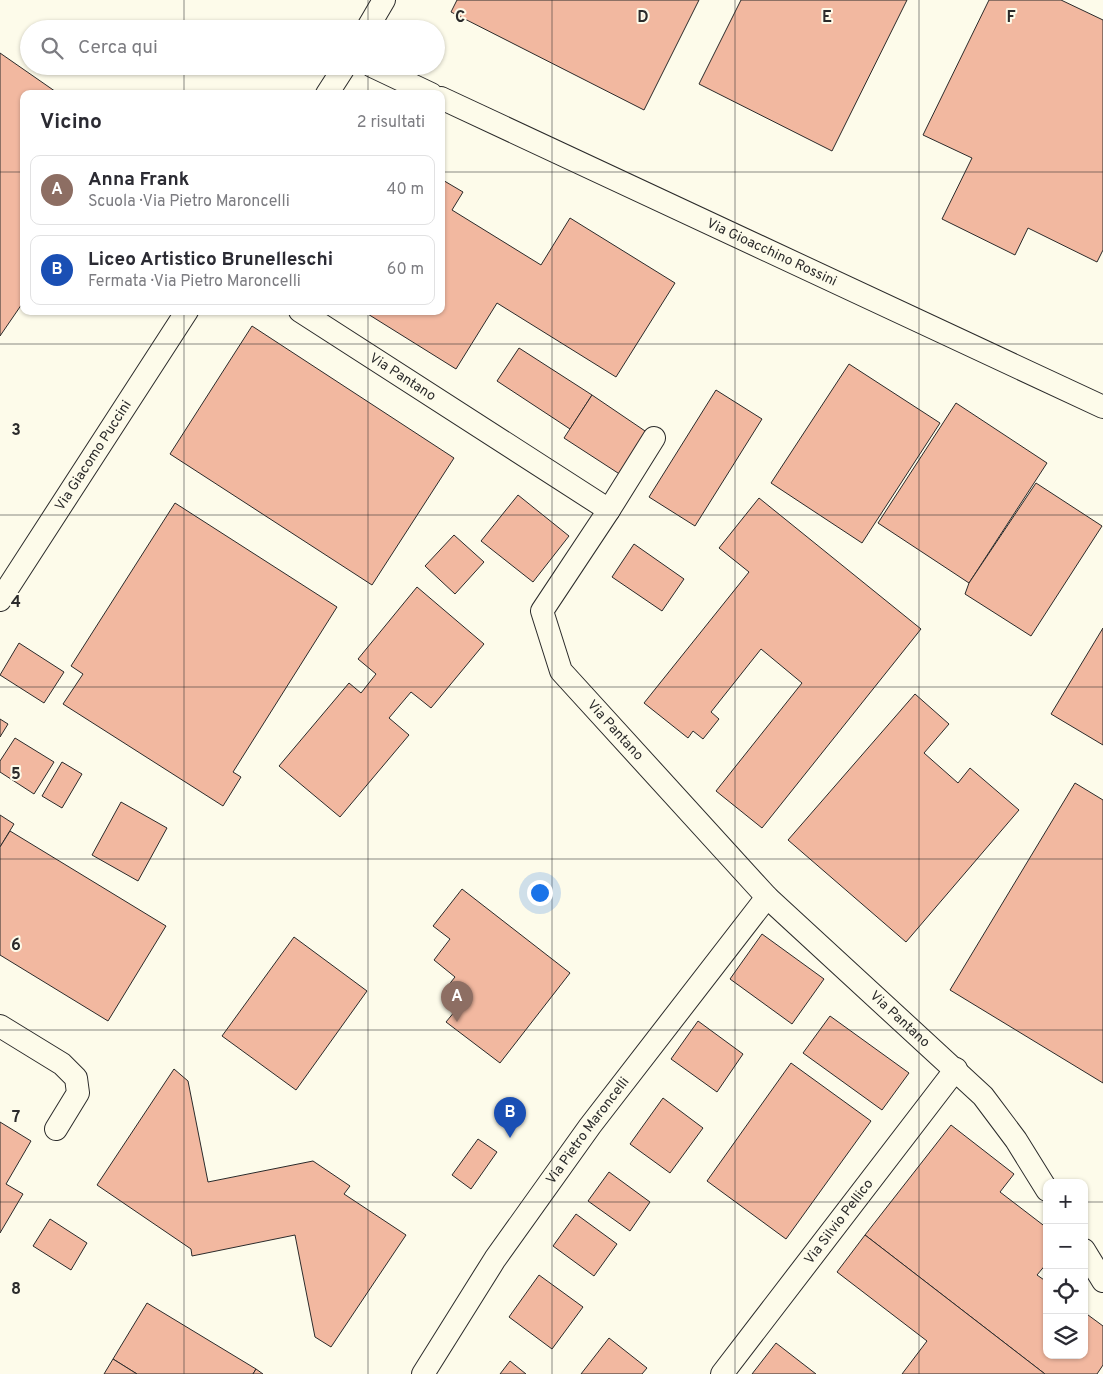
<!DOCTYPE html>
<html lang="it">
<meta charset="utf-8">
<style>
:root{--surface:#fff;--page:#f7f7f7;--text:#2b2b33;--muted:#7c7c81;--line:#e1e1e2;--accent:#c62828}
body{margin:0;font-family:Overpass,sans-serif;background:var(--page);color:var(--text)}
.controls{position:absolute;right:15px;bottom:15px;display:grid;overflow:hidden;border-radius:10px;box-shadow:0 1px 4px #0004}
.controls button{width:45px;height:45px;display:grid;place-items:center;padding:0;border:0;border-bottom:1px solid var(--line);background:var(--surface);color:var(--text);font:25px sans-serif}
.you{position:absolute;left:539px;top:892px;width:18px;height:18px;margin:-12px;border:4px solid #fff;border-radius:50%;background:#1a73e8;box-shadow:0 0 0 8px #1a73e833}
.badge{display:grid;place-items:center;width:32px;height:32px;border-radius:50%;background:var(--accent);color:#fff;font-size:16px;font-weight:700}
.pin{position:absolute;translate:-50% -41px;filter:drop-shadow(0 1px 2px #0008)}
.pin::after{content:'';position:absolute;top:26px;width:18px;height:15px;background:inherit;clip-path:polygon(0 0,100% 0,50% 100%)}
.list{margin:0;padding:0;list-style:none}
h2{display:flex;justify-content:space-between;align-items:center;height:65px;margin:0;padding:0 20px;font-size:21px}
h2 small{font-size:16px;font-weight:400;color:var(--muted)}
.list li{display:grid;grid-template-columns:32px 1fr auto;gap:15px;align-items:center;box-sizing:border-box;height:70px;margin:0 10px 10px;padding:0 10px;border:1px solid var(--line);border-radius:10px}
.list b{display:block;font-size:19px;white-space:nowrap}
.list p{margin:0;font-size:16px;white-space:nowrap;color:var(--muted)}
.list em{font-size:16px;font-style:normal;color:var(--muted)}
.icon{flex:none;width:28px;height:28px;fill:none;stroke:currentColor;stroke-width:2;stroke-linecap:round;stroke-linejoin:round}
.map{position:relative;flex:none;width:1103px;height:1374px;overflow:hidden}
.search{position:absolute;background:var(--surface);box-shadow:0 1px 4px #0004;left:20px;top:20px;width:425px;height:55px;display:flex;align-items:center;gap:12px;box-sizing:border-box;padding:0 18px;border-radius:28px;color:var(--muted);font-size:19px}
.panel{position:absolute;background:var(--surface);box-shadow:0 1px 4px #0004;left:20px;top:90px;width:425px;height:225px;border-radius:10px}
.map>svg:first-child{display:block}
.building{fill:#f2b8a0;stroke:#2b2b2b}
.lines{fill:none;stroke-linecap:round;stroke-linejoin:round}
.street-casing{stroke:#2b2b2b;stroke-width:24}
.street{stroke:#fdfbea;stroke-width:22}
.grid{fill:none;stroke:#2b2b2b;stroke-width:1;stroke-opacity:0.55}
.labels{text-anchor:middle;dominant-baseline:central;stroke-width:4;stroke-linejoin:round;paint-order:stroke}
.street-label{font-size:14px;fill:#2b2b2b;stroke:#fdfbea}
.grid-label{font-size:16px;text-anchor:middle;font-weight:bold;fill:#2b2b2b;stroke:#fdfbea;stroke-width:4;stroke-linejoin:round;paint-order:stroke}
</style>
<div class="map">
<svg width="1103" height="1374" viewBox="0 0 1103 1374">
<rect width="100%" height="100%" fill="#fdfbea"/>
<g class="building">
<path d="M457 0H699L644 110 451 12Z"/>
<path d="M741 0H907L832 151 699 84Z"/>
<path d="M989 0H1061L1103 20V250L1097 262 1028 228 1015 255 942 219 972 158 923 135Z"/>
<path d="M0 53 59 94H24V301L0 336Z"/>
<path d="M441 179 463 192 452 210 541 265 570 218 675 283 616 377 497 303 456 369 363 311H441Z"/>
<path d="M252 326 454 458 372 585 170 454Z"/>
<path d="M519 348 592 395 570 429 497 381Z"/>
<path d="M849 364 940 423 862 543 771 483Z"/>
<path d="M716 390 762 419 695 526 649 497Z"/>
<path d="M592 395 648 433 621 475 564 438Z"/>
<path d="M956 403 1047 463 969 583 878 523Z"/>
<path d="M1036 483 1102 526 1031 636 965 594 969 583Z"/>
<path d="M518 495 569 536 533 582 481 541Z"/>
<path d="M759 498 921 629 762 828 716 791 802 683 761 649 711 712 719 719 703 739 693 731 688 738 644 703 749 572 719 548Z"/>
<path d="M175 503 337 607 233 772 241 777 223 806 63 704 83 674 71 666Z"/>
<path d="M454 535 484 562 455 594 425 566Z"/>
<path d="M634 544 684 579 662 611 612 577Z"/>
<path d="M417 587 484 644 431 708 411 692 389 718 409 735 340 817 279 766 349 683 361 693 376 674 358 659Z"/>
<path d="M1103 628V745L1051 714Z"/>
<path d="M19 643 64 672 44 703 0 675Z"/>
<path d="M915 694 949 724 924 753 958 783 970 768 1019 810 906 942 788 840Z"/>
<path d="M0 719 8 724 0 737Z"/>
<path d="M15 738 54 762 34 794 0 772V761Z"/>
<path d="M62 762 82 774 62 808 42 796Z"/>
<path d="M1075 783 1103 800V1083L950 990Z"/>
<path d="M121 802 167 828 138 881 92 855Z"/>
<path d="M0 815 14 824 0 847Z"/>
<path d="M10 831 166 926 108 1021 0 955V847Z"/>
<path d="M462 889 570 973 500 1063 446 1022 460 1005 443 992 455 977 434 960 450 939 433 926Z"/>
<path d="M762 934 824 979 792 1024 730 979Z"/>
<path d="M294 937 367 991 296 1090 222 1036Z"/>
<path d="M830 1016 909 1073 882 1110 803 1053Z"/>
<path d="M698 1021 743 1054 717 1092 671 1059Z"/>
<path d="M791 1063 871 1121 786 1239 707 1181Z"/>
<path d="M174 1069 188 1081 208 1182 313 1161 350 1186 344 1194 406 1235 331 1347 315 1337 295 1235 192 1256 191 1249 97 1185Z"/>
<path d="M663 1098 703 1128 670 1173 630 1144Z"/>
<path d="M0 1122 31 1141 6 1184 23 1194 0 1233Z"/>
<path d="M951 1125 1014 1174 1000 1192 1047 1228V1263L1037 1275 1047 1282V1355H1084V1312L1103 1326V1365L1097 1374H1045L865 1235Z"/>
<path d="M478 1139 497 1152 471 1189 452 1175Z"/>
<path d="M609 1172 650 1202 630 1231 588 1201Z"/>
<path d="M576 1214 617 1244 594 1276 553 1246Z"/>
<path d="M50 1219 87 1243 71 1270 33 1246Z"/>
<path d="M865 1235 1045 1374H902L927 1341 837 1272Z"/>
<path d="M539 1275 583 1307 552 1349 509 1317Z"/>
<path d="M147 1303 256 1369 253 1374H137L113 1359Z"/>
<path d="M609 1338 647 1368 642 1374H581Z"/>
<path d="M776 1343 816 1374H752Z"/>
<path d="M113 1359 137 1374H104Z"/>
<path d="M510 1361 526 1374H500Z"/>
<path d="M256 1369 263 1374H253Z"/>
</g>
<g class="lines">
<g class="street-casing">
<g id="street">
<path d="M367 29 384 0"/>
<path d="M372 66 431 94"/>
<path d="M327 94 345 66"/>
<path id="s1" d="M441 98 1103 407"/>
<path id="s2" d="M300 311 609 510 542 611 561 671 767 897 983 1096 1016 1140 1047 1190"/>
<path d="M609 510 654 438"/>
<path id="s3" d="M0 600 187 311"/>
<path d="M0 1026 62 1064 76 1078 78 1093 56 1129"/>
<path d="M1084 1250 1103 1281"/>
<path id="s4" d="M423 1374 495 1259 590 1126 767 897"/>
<path id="s5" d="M722 1374 956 1069"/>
</g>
</g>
<use href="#street" class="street"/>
</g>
<path class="grid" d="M184 0V29M368 0V29M552 0V1374M735 0V1374M919 0V1374M184 66V94M368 66V94M0 172H24M441 172H1103M184 311V1374M368 311V1374M0 344H1103M0 515H1103M0 687H1103M0 859H1103M0 1030H1103M0 1202H1047M1084 1202H1103"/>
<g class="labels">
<g class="street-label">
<text stroke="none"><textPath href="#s1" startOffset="365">Via Gioacchino Rossini</textPath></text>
<text stroke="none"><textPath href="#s2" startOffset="122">Via Pantano</textPath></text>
<text stroke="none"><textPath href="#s3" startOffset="172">Via Giacomo Puccini</textPath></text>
<text stroke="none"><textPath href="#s2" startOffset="632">Via Pantano</textPath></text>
<text stroke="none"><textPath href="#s2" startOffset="1038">Via Pantano</textPath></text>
<text stroke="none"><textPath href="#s4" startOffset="294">Via Pietro Maroncelli</textPath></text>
<text stroke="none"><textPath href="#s5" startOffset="192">Via Silvio Pellico</textPath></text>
</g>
</g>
<g class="grid-label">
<text x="460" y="22">C</text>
<text x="643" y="22">D</text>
<text x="827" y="22">E</text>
<text x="1011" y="22">F</text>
<text x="16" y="435">3</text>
<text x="16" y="607">4</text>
<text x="16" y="779">5</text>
<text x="16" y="950">6</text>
<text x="16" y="1122">7</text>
<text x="16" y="1294">8</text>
</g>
</svg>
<div class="controls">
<button>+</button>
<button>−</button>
<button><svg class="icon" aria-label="locate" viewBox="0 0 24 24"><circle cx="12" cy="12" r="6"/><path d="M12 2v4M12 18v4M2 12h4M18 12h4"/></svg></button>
<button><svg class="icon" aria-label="layers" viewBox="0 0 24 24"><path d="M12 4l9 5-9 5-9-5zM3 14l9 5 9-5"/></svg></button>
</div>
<div class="you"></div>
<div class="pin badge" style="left:457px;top:1022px;background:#8d6e63">A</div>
<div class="pin badge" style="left:510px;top:1138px;background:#1a4fb4">B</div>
<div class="search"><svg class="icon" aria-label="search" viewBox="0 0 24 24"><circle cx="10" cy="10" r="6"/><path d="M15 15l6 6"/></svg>Cerca qui</div>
<section class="panel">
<h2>Vicino<small>2 risultati</small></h2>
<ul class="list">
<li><span class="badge" style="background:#8d6e63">A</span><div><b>Anna Frank</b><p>Scuola · Via Pietro Maroncelli</p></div><em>40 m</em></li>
<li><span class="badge" style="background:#1a4fb4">B</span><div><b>Liceo Artistico Brunelleschi</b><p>Fermata · Via Pietro Maroncelli</p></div><em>60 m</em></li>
</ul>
</section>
</div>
